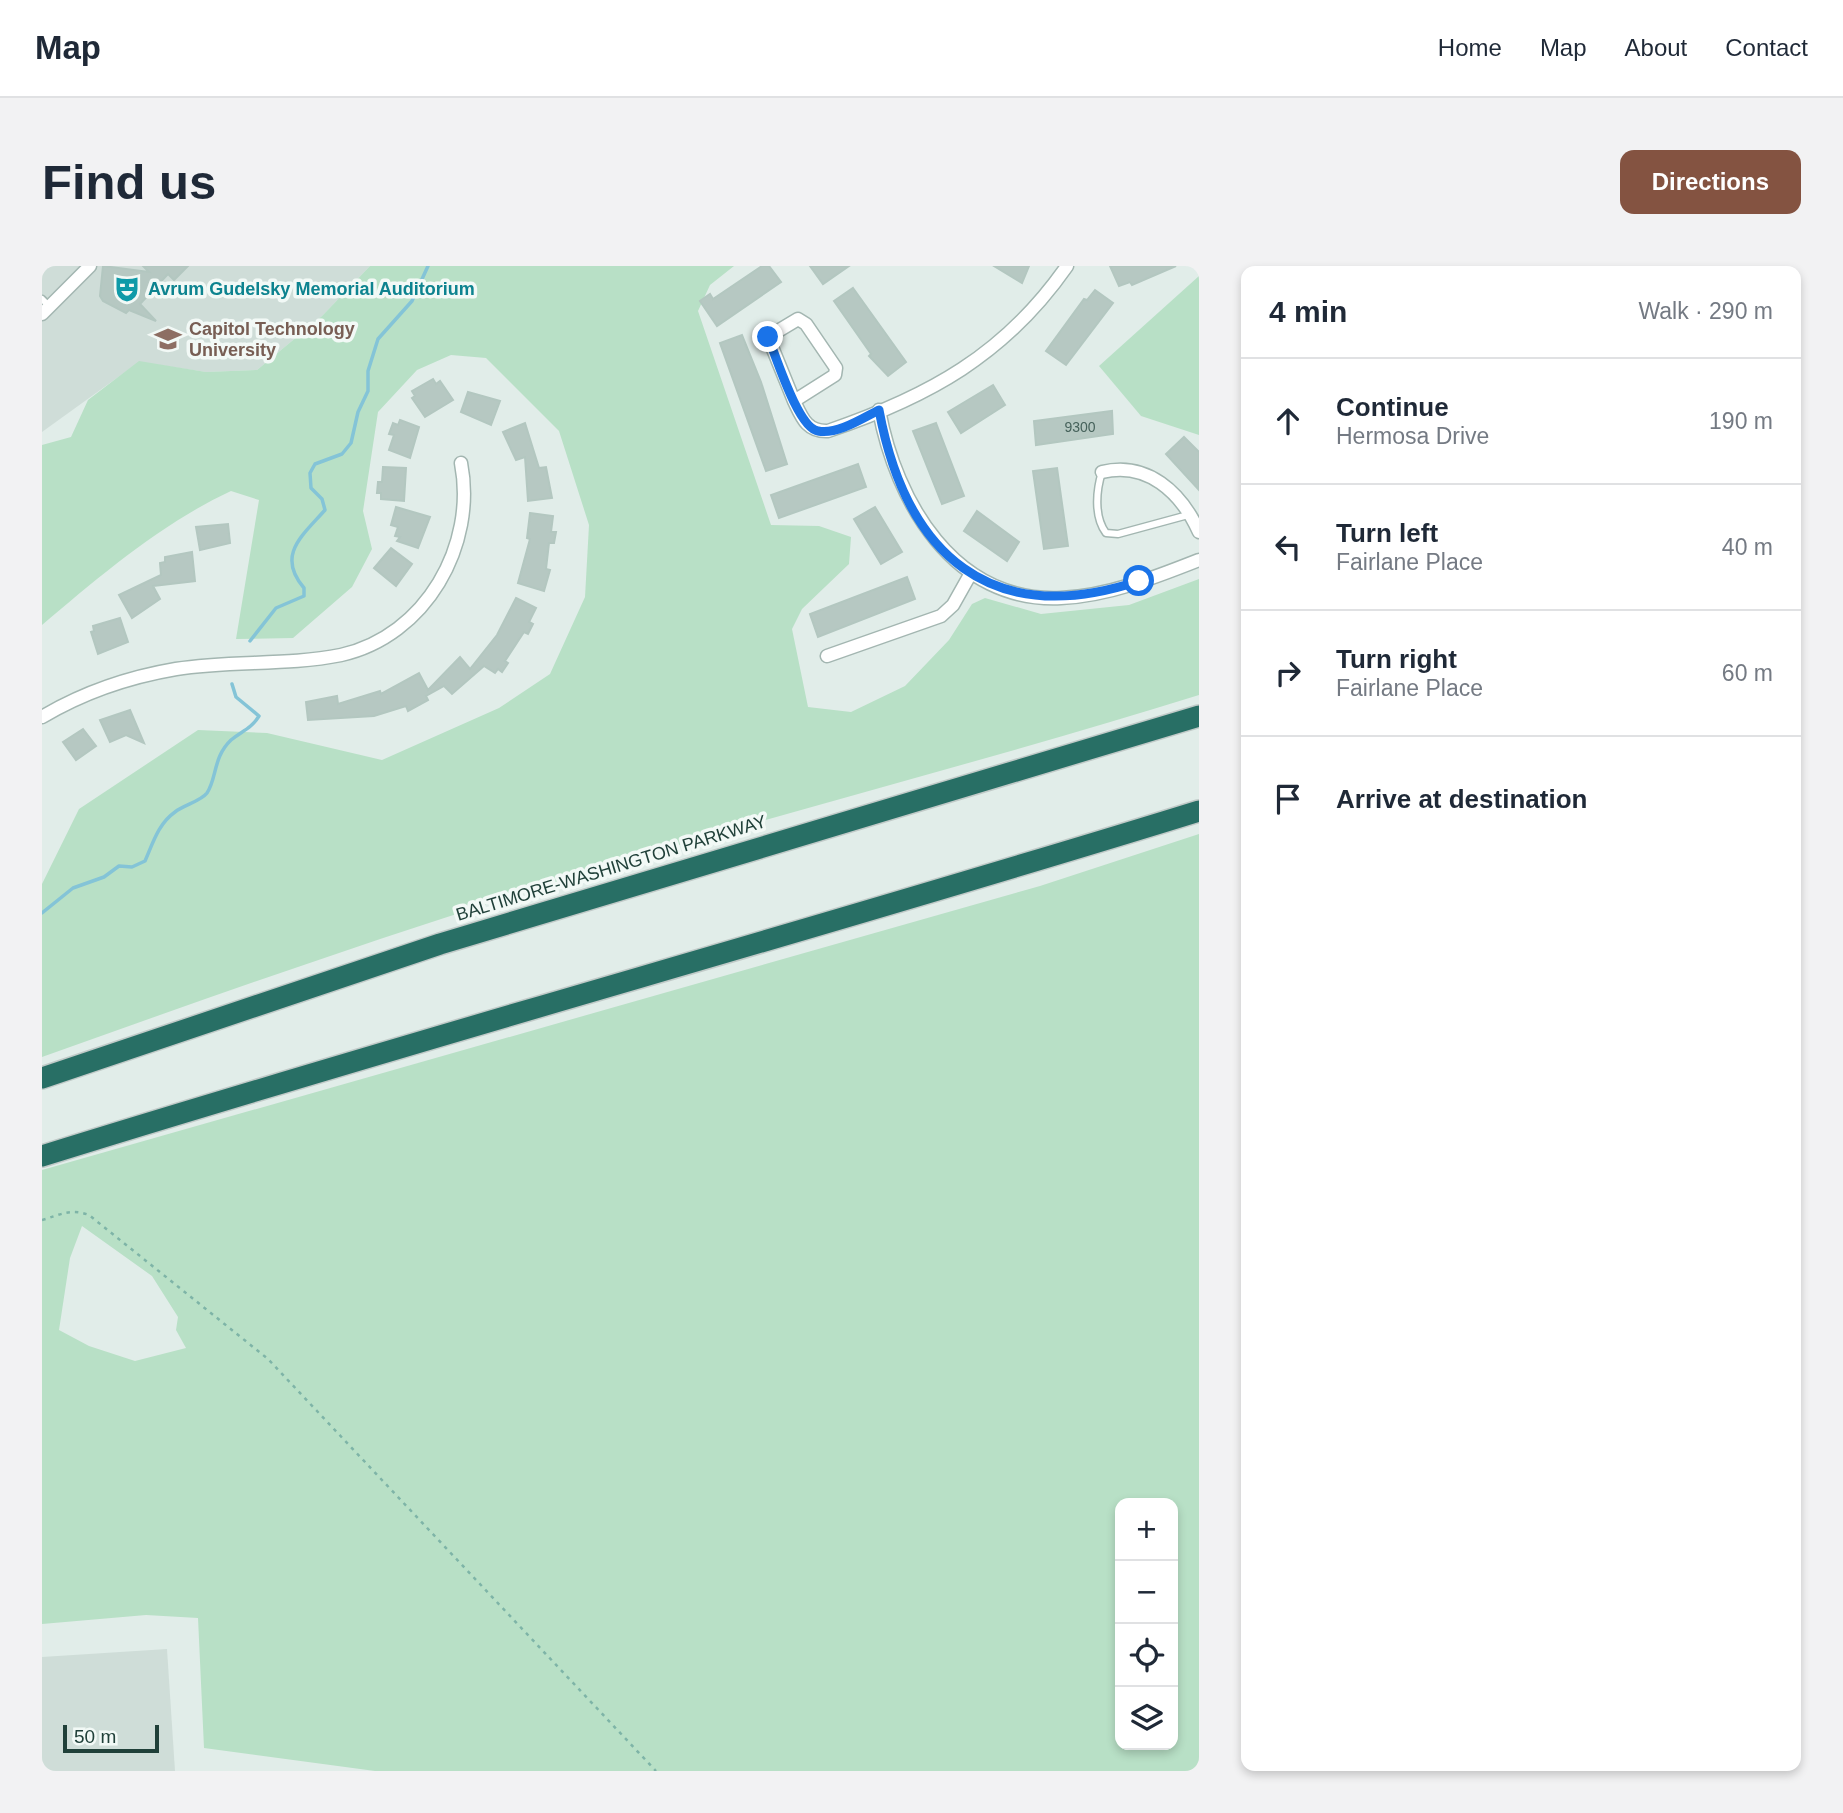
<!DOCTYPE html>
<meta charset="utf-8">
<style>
:root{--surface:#fff;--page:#f2f2f3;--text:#1f2937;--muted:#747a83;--line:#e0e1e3;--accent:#845341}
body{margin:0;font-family:Arial,sans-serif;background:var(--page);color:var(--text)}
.controls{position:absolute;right:21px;bottom:21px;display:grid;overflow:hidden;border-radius:14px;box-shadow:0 4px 10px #0003}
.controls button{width:63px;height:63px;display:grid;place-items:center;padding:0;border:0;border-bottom:2px solid var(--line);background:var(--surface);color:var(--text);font:35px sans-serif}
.scale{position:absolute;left:21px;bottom:18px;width:96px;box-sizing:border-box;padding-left:7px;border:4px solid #204039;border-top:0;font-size:19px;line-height:24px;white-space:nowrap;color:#204039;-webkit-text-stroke:5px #f2f9f6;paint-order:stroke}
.stop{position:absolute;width:21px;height:21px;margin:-16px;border:5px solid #1a73e8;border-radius:50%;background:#fff}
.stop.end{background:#1a73e8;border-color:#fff;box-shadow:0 2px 7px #0008}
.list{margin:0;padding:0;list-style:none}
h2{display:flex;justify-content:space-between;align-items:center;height:91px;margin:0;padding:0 28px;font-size:30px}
h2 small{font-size:23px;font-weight:400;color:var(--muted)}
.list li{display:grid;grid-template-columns:46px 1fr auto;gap:21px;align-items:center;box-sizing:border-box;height:126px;padding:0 28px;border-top:2px solid var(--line)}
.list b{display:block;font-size:26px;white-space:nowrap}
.list p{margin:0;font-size:23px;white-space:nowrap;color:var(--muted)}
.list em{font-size:23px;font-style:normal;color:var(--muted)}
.icon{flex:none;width:38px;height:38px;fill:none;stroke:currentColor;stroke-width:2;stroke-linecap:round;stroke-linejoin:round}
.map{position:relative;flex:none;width:1157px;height:1505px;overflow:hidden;border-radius:14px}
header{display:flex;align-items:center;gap:42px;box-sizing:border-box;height:98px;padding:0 35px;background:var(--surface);border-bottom:2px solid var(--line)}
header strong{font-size:33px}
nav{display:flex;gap:38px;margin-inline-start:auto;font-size:24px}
.intro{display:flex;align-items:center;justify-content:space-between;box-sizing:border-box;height:168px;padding:0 42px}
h1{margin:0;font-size:49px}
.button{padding:18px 32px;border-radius:14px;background:var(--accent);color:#fff;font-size:24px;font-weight:700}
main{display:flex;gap:42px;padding:0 42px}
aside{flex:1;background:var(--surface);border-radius:14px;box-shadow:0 4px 10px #0003}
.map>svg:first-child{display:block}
.built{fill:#cfddd8}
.green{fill:#b8e0c6;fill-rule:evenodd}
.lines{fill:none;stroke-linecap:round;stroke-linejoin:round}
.stream{stroke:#84c4d7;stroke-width:3.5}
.building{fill:#b6c8c2;stroke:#b3c7c0;stroke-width:2}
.lane-casing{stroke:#a3b6b1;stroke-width:9}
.street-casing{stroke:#a3b6b1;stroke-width:15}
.highway-casing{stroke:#c1cac8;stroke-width:24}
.path{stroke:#7eb4a7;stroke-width:2.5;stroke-dasharray:3.5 5;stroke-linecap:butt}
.lane{stroke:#fff;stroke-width:6}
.street{stroke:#fff;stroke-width:12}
.highway{stroke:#286f65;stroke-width:21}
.route{stroke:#1a73e8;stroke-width:9}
.labels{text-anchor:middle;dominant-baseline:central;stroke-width:7;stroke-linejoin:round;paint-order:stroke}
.number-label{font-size:14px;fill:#46625b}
.culture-label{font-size:18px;font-weight:bold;fill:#0d838f;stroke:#f2f9f6;text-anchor:start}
.education-label{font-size:18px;font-weight:bold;fill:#785e54;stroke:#f2f9f6;text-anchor:start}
.street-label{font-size:18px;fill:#204039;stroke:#f2f9f6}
</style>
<header>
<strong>Map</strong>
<nav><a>Home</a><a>Map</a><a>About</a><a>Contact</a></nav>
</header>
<div class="intro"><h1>Find us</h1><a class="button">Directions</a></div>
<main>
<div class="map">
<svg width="1157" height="1505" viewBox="0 0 1157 1505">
<rect width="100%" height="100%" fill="#e1ede9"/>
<g class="built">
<path d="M0 0H328L280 50 215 104 164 106 97 96 0 166Z"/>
<path d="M125 1383 133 1505H0V1391Z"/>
</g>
<g class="green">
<path d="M328 0H692L668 19 656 45 729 259 777 260 809 271 807 298 760 343 750 363 766 441 809 446 863 420 907 374 930 338 943 332 999 348 1087 339 1157 313V429C950 494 739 546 531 611 352 666 176 728 0 791V618L37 543 156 464 225 467 340 494 457 442 508 408 543 331 547 259 517 165 444 92 409 89 375 104 336 146 321 245 330 283 310 321 251 372 194 373 217 234 189 225C120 257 58 310 0 359V179L29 171 46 134 97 95 164 106 215 104 280 50Z"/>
<path d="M1157 10V169L1099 150 1057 100Z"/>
<path d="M1157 568V1505H333L162 1482 156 1352 104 1349 0 1358V904L998 620ZM40 960 110 1010 136 1051 134 1064 144 1082 93 1095 47 1080 17 1064 28 992ZM1078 1237H1131V1479H1078Z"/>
</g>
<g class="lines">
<g class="stream">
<path d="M208 375 234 342 262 330V322C234 289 260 270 283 244L280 233 269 222 268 207 273 198 300 188 309 177 316 146 326 125V105L336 73 370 35 386 0"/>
<path d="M0 647 31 622 62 611 77 600 90 601 103 595C111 577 116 558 133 546 142 539 159 535 165 527 175 512 171 491 189 474 200 465 209 463 217 450L194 431 190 418"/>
</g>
</g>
<g class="building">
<path d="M61 0 107 6 101 0H146L132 14 126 8 98 38 114 55 87 44 84 47 61 35 58 30Z"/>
<path d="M720 0H727L739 16 675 60 658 35 668 28 671 33Z"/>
<path d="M768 0H807L781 18Z"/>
<path d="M952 0H987L980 17Z"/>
<path d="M1068 0H1134L1090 19 1088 16 1077 20Z"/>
<path d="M811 22 864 96 846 110 827 90 829 88 792 35Z"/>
<path d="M1053 24 1071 37 1024 99 1004 85 1042 33 1045 34Z"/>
<path d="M700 69 719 116 745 198 724 205 678 77Z"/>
<path d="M391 113 394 118 398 115 411 134 383 151 370 132 373 130 370 125Z"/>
<path d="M951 119 963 139 919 167 906 146Z"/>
<path d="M426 126 458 135 449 159 419 146Z"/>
<path d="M1070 145 1071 168 994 179 992 155Z"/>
<path d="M358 154 377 161 368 192 347 184 352 169 347 168 351 157 356 159Z"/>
<path d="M483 157 497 202 504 201 510 232 486 235 483 191 474 194 461 166Z"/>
<path d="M894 157 922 230 900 238 871 165Z"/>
<path d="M1142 171 1157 186V224L1124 188Z"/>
<path d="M816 198 824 221 737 252 729 229Z"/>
<path d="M341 201 364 202 362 235 339 233V227H335L336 216H340Z"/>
<path d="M1015 202 1026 280 1002 283 991 205Z"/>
<path d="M354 241 388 251 376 282 355 275 358 271 353 270 356 261 349 259Z"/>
<path d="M833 241 860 286 839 298 812 253Z"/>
<path d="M935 245 977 276 965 295 922 265Z"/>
<path d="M488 247 511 250 509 266H514L512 277H507L504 303 508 304 502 325 476 317 488 273 485 272Z"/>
<path d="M186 258 188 277 158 284 154 261Z"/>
<path d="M349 282 370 298 354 320 332 302Z"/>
<path d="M150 286 153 315 111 320 118 333 90 352 77 329 119 309 118 297 123 296V291Z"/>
<path d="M865 311 873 333 776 371 768 348Z"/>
<path d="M474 332 494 342 487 356 491 358 486 368 482 366 463 395 466 397 460 406 456 403 453 407 442 400 410 428 402 420 384 430 386 434 366 445 364 440 332 450 266 454 264 436 295 430 296 438 338 425 339 428 377 407 386 424 418 391 428 403 455 369Z"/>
<path d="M78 352 86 376 56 388 49 366 52 365 51 360Z"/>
<path d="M88 444 102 477 84 469 68 476 58 454Z"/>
<path d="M41 463 54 480 34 494 21 476Z"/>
</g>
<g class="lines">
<g class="lane-casing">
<g id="lane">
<path d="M0 33 8 41"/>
<path d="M1060 206C1054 225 1052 251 1064 267L1076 268 1146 249"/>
</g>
</g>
<g class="street-casing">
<g id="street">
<path d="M0 48 48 0"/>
<path d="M752 135 793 109 794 102 764 58 756 53 726 71 752 135C760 152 765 166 786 165 886 131 963 89 1025 0"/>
<path d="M837 144C854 236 912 337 1019 332 1066 330 1114 311 1157 294"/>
<path d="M1060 206C1105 195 1139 226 1157 266"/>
<path d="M785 390 899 350 911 339 929 307"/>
<path d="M0 451C42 426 87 411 134 403 189 394 245 400 299 389 384 370 435 279 419 197"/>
</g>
</g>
<g class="highway-casing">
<g id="highway">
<path d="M0 812 398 678 1157 450"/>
<path d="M0 890C384 770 773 664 1157 545"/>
</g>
</g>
<path class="path" d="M0 954C18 949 28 942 47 949L226 1093 614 1505"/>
<use href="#lane" class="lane"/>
<use href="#street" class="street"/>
<use href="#highway" class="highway"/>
</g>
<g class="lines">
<path class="route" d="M726 71C734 90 756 162 776 165 795 169 821 152 837 144 864 289 949 364 1097 315"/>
</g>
<defs>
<g id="theatre-bare" transform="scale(2.1)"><path d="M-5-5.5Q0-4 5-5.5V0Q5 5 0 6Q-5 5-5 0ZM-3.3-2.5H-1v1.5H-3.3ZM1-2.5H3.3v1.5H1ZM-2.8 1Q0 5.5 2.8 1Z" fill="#0f9aa8" stroke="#f2f9f6" stroke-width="2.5" paint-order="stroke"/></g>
<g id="university-bare" transform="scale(2.1)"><path d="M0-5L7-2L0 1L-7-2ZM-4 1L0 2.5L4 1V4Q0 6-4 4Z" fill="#8d6e63" stroke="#f2f9f6" stroke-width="2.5" paint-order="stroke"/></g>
</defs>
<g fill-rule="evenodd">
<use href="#theatre-bare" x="85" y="23"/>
<use href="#university-bare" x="126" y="73"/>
</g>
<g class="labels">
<g class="number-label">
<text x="1038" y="161">9300</text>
</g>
<g class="culture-label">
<text x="106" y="23">Avrum Gudelsky Memorial Auditorium</text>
</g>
<g class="education-label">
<text x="147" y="63">Capitol Technology<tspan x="147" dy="21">University</tspan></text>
</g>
<g class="street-label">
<text transform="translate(569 602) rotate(-17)">BALTIMORE-WASHINGTON PARKWAY</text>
</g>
</g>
</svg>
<div class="controls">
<button>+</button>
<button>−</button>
<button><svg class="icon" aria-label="locate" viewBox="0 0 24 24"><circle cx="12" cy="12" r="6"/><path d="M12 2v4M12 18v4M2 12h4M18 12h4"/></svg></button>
<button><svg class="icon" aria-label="layers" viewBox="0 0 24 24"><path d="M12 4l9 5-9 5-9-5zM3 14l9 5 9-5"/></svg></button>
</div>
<div class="scale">50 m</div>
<div class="stop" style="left:1097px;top:315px"></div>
<div class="stop end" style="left:726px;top:71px"></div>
</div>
<aside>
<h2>4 min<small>Walk · 290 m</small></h2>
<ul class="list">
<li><svg class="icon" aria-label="ahead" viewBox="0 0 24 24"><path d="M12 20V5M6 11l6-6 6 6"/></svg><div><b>Continue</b><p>Hermosa Drive</p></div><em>190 m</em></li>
<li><svg class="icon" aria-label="left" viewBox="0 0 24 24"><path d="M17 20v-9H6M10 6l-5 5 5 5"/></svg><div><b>Turn left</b><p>Fairlane Place</p></div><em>40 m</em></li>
<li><svg class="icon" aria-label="right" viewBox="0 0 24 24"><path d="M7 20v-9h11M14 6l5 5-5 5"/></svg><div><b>Turn right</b><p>Fairlane Place</p></div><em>60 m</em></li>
<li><svg class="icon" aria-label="arrive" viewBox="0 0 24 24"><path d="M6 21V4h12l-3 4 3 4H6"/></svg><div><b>Arrive at destination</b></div></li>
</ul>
</aside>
</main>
